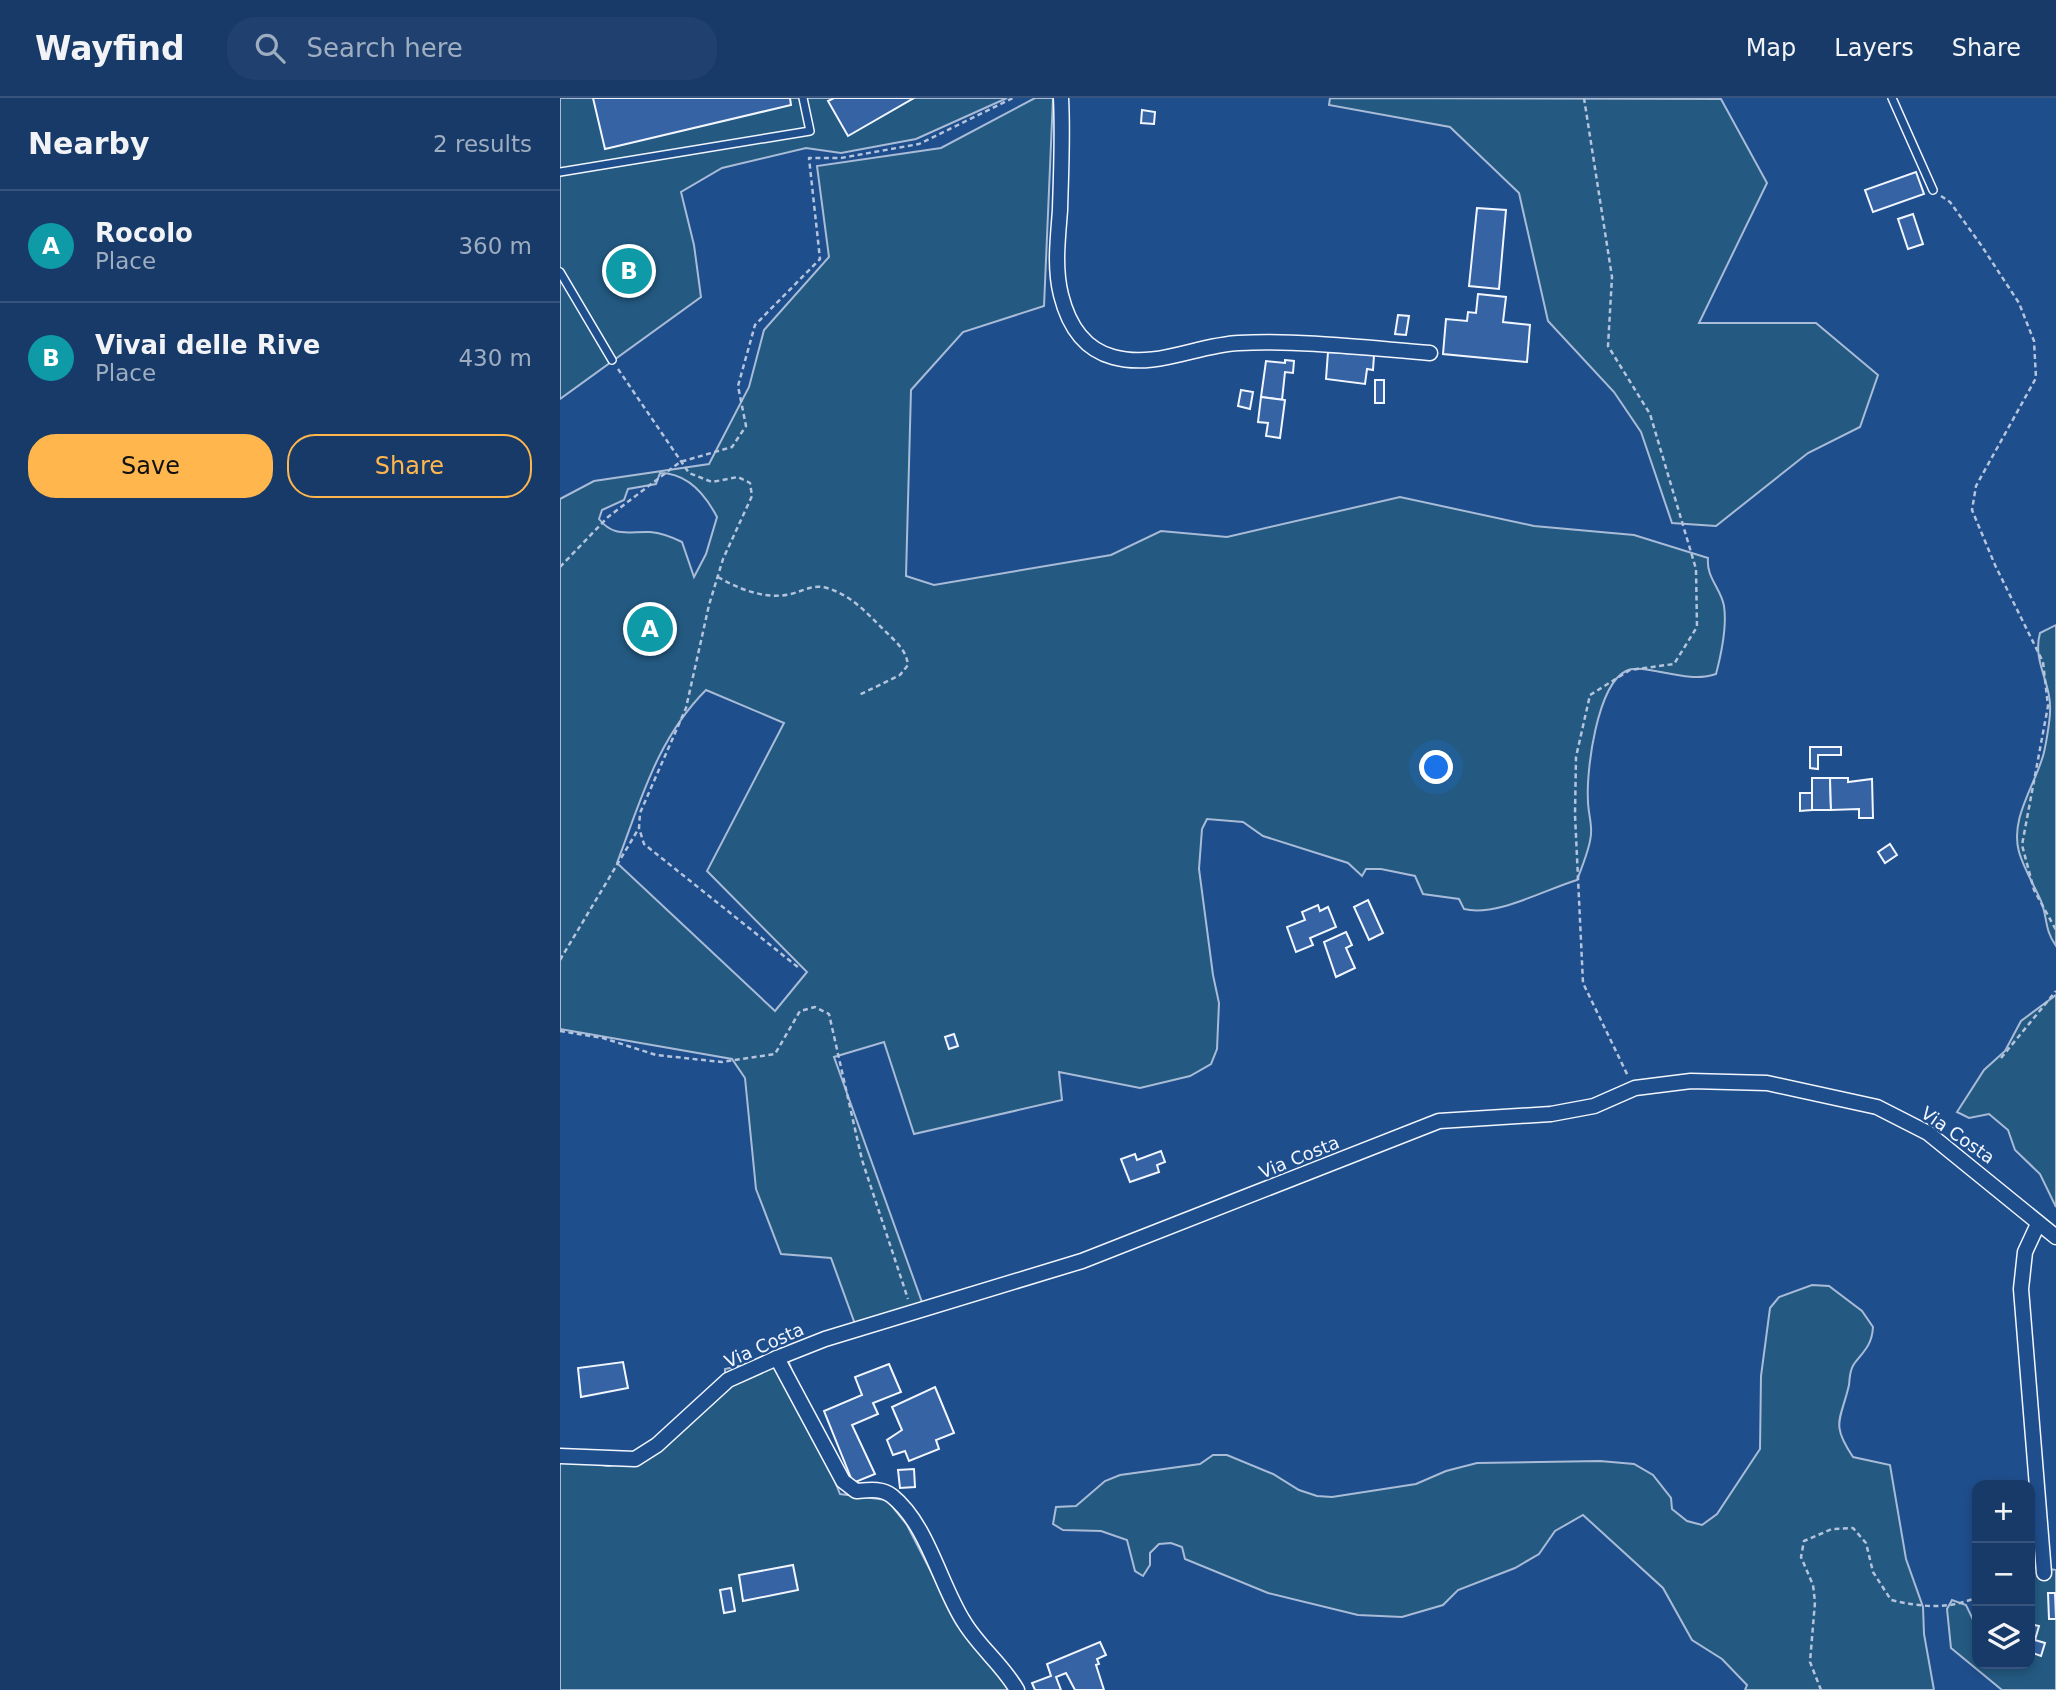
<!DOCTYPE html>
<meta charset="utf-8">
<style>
:root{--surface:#173a69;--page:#20416f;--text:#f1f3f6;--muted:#9eadc0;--line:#36547d;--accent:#ffb74d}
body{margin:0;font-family:"DejaVu Sans",sans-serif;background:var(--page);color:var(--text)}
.controls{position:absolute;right:21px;bottom:21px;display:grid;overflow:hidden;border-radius:14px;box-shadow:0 4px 10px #0003}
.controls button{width:63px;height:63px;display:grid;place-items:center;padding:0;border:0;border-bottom:2px solid var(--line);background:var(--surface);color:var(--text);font:35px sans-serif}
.you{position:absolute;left:877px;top:670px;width:24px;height:24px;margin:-18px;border:5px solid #fff;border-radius:50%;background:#1a73e8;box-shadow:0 0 0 10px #1a73e833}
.badge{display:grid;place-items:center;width:46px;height:46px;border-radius:50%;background:var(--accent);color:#fff;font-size:23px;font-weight:700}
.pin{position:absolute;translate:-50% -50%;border:4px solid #fff;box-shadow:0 2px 7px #0006}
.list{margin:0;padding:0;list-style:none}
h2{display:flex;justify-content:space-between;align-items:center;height:91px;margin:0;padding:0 28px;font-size:30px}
h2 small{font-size:23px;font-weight:400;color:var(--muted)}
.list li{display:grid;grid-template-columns:46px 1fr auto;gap:21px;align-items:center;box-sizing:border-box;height:112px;padding:0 28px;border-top:2px solid var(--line)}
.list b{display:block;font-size:26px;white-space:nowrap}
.list p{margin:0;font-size:23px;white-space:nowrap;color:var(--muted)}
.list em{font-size:23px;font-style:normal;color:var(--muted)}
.actions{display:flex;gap:14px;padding:21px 28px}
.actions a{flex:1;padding:16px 0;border:2px solid var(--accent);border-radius:28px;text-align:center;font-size:24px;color:var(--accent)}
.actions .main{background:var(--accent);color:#111}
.icon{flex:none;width:38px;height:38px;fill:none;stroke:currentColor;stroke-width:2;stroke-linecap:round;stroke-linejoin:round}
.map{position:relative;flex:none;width:1496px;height:1592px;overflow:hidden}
header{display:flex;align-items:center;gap:42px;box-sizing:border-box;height:98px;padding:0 35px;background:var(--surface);border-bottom:2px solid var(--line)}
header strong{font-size:33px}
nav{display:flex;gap:38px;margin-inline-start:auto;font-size:24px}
.search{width:490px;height:63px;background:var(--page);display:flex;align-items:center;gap:18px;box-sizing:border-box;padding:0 24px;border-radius:28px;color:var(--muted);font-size:26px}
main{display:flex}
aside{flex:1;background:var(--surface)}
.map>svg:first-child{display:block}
.green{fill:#245a82;stroke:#a8bbd7;stroke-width:2;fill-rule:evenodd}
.building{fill:#3563a3;stroke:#f2f6ff;stroke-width:2}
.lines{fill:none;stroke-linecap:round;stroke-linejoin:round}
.lane-casing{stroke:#f2f6ff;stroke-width:10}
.street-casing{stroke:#f2f6ff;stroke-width:17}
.path{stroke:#b3c4dc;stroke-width:2.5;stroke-dasharray:5 3.5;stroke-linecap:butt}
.lane{stroke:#1f4e8c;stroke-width:7}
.street{stroke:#1f4e8c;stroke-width:14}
.labels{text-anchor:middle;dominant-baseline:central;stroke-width:5;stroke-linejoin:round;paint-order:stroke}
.street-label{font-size:18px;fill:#f2f6ff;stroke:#1f4e8c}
</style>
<header>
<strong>Wayfind</strong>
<div class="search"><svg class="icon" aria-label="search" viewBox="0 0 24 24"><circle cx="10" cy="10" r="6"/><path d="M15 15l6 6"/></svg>Search here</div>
<nav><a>Map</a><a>Layers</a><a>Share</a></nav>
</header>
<main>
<aside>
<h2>Nearby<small>2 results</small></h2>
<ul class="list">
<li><span class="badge" style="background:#0f9aa8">A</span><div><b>Rocolo</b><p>Place</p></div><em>360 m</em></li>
<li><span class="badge" style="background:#0f9aa8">B</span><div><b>Vivai delle Rive</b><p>Place</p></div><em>430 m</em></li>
</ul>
<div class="actions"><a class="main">Save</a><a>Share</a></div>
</aside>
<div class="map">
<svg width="1496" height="1592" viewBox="0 0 1496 1592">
<rect width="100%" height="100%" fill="#1f4e8c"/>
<g class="green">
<path d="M0 0H447L356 41 281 55 246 50 162 70 121 94 134 147 141 199 0 301Z"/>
<path d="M475 0H493L484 208 403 234 351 292 346 478 374 487 551 457 601 433 667 439 840 399 974 428 1074 437 1148 460C1146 480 1161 490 1164 508 1167 528 1161 557 1156 576 1126 587 1085 564 1066 573 1037 587 1026 673 1028 703 1028 714 1032 725 1031 736 1030 751 1022 768 1017 782 984 792 936 819 904 811L899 801 863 796 855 778 821 771H806L802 778 788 765 703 738 683 724 647 721 642 731 639 771 653 877 659 905 657 951 651 966 630 978 580 990 499 974 502 1002 354 1036 324 944 274 959 363 1207 295 1226 271 1160 221 1156 196 1091 185 980 172 961 0 931V401L34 383 149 366 189 289 204 232 269 159 257 68 381 50ZM100 375C127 375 145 396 157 419L146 456 134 479 122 444C112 439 102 435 90 434 69 433 54 440 39 421L42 412 64 402 68 391 96 386ZM146 592 224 625 147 773 247 874 215 913 57 765C81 702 97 641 146 592Z"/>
<path d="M770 0 1161 1 1207 85 1139 225H1256L1318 277 1300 329 1248 355 1156 428 1112 425 1081 334 1054 294 988 223 959 95 890 29 769 7Z"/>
<path d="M1496 527V848C1484 831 1488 821 1481 803 1474 787 1464 771 1459 754 1450 722 1473 690 1482 661 1485 654 1490 622 1490 614 1492 585 1472 564 1480 535Z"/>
<path d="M1496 897V1109L1480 1076 1455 1052 1448 1032 1429 1016 1409 1020 1397 1014 1424 972 1445 953 1461 923Z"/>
<path d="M1252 1187 1269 1188 1302 1213 1313 1229C1312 1247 1304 1253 1294 1266 1289 1274 1290 1279 1289 1287 1281 1322 1270 1325 1293 1359L1330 1367 1346 1461 1363 1509 1364 1536 1374 1592H1185L1187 1587 1162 1561 1132 1542 1103 1490 1023 1417 995 1433 979 1456 955 1470 898 1492 883 1507 842 1519 798 1517 708 1495 625 1461 622 1449 611 1445 599 1446 590 1455V1467L583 1478 575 1473 567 1442 541 1433 503 1432 493 1426 496 1409 516 1408 545 1383 560 1377 640 1366 653 1357H667L713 1376 739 1392 757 1398 772 1399 856 1386 886 1373 917 1365 1040 1363 1074 1366 1093 1377 1111 1400 1112 1411 1127 1423 1142 1427 1157 1416 1200 1351 1201 1278 1210 1210 1219 1199Z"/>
<path d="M228 1262 280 1396 327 1402 347 1427 384 1499 460 1592H0V1360L48 1368 69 1365 165 1277V1271L196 1264Z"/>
<path d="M1470 1468 1496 1472V1592H1442L1391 1550 1387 1511 1392 1502 1406 1507 1417 1530V1566H1470Z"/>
</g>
<g class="building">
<path d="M33 0H230L231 7 45 51Z"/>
<path d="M274 0H354L288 38 268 3Z"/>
<path d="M582 12 595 14 594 26 581 25Z"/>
<path d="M1356 74 1364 96 1313 114 1305 92Z"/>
<path d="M917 110 946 112 939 191 909 188Z"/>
<path d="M1353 116 1363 146 1348 151 1338 121Z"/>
<path d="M918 196 946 199 943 224 970 227 967 264 883 256 886 221 907 223 908 214 916 215Z"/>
<path d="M838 217 849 218 846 237 835 236Z"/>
<path d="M768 254 814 257 813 272 807 271 805 286 766 281Z"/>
<path d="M725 262 734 263 733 275 725 274 722 302 701 299 706 263 725 265Z"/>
<rect x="815" y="282" width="9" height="23"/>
<path d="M681 292 693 294 690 311 678 308Z"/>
<path d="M701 299 725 302 720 340 706 338 708 325 698 324Z"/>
<path d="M1250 649H1281V657H1258V671L1250 670Z"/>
<path d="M1252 680H1270L1271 712H1252Z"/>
<path d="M1270 680H1288V684L1312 681 1313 720H1299V711L1271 712Z"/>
<path d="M1240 695H1252V712L1240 713Z"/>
<path d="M1330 746 1337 757 1325 765 1318 754Z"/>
<path d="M808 802 823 835 809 842 794 809Z"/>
<path d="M758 807 760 813 768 809 776 829 750 840 753 847 736 854 727 829 745 822 742 814Z"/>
<path d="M786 834 792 847 786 850 795 870 776 879 764 844Z"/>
<path d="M394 936 398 948 389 951 385 939Z"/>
<path d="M601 1053 605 1064 597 1067 599 1074 570 1084 561 1061 575 1056 577 1062Z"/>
<path d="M63 1264 68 1290 21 1299 18 1270Z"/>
<path d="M329 1266 341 1294 313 1305 318 1316 292 1327 315 1376 293 1385 264 1313 302 1297 295 1279Z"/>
<path d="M375 1289 394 1335 376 1342 379 1351 349 1363 345 1353 333 1357 327 1342 342 1332 332 1309Z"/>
<path d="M354 1371 355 1389 340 1390 338 1372Z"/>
<path d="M233 1467 238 1492 183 1503 179 1477Z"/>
<path d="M171 1490 175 1513 164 1515 160 1492Z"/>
<path d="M1488 1495H1495L1496 1521H1489Z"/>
<path d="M1470 1526 1479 1528 1475 1542 1485 1545 1481 1558 1470 1554Z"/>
<path d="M540 1544 546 1557 537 1561 539 1566 536 1567 544 1592H515L506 1575 496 1579 501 1592H475L472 1585 491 1578 487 1566Z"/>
</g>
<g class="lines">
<g class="lane-casing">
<g id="lane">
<path d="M1332 0 1373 92"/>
<path d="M0 74 250 33 243 0"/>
<path d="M0 174 52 262"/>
</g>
</g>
<g class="street-casing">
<g id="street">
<path d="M501 0C503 38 501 74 500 112 498 140 494 169 501 197 508 225 523 251 553 259 596 271 636 247 679 245 742 242 807 250 870 255"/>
<path d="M1478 1126 1465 1154 1461 1191 1484 1475"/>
<path d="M217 1260 283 1383 296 1393C309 1392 322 1390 332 1398 368 1427 380 1487 404 1524 419 1549 443 1567 457 1592"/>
<path d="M0 1358 75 1361 97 1347 168 1282 217 1260 265 1241 522 1163 879 1023 991 1016 1034 1008 1075 990 1131 983 1207 985 1317 1009 1368 1035 1496 1139"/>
</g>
</g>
<g class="path">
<path d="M1024 0 1052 179 1048 248 1090 316 1136 471 1137 529 1114 566 1070 572 1030 597 1016 659 1015 717 1023 885 1068 978"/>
<path d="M1381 98 1390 104 1421 147 1459 205 1474 243 1476 280 1416 388 1412 412 1435 467 1483 564 1488 608 1462 747 1474 792 1496 832"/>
<path d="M58 271 129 375 152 384 178 379 190 385 192 398 163 461 149 507 126 610 80 715 79 730 84 746 239 870"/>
<path d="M0 469 48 419 120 364 172 349 186 328 178 288 195 227 260 161 249 60H281L359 46 453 0"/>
<path d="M158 479C179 491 205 502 231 496 243 493 253 486 267 490 291 497 307 515 324 532 335 543 346 551 348 567L340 577 299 597"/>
<path d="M0 862 79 730"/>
<path d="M0 933 43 940 96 957 162 964 215 956 240 913 255 909 269 916 302 1062 348 1201"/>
<path d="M1441 960 1496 893"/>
<path d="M1261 1592 1250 1564 1255 1504 1253 1487 1241 1459 1244 1443 1272 1431 1293 1430 1306 1445 1313 1474 1331 1502C1361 1509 1389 1512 1417 1499"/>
</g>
<use href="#lane" class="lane"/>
<use href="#street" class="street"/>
</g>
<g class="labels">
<g class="street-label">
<text transform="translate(1398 1037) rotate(35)">Via Costa</text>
<text transform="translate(739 1059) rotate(-22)">Via Costa</text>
<text transform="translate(204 1247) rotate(-24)">Via Costa</text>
</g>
</g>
</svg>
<div class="controls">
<button>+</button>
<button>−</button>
<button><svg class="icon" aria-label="layers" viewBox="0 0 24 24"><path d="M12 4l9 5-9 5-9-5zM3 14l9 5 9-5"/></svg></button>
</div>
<div class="you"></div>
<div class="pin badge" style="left:90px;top:531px;background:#0f9aa8">A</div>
<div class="pin badge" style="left:69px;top:173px;background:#0f9aa8">B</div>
</div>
</main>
